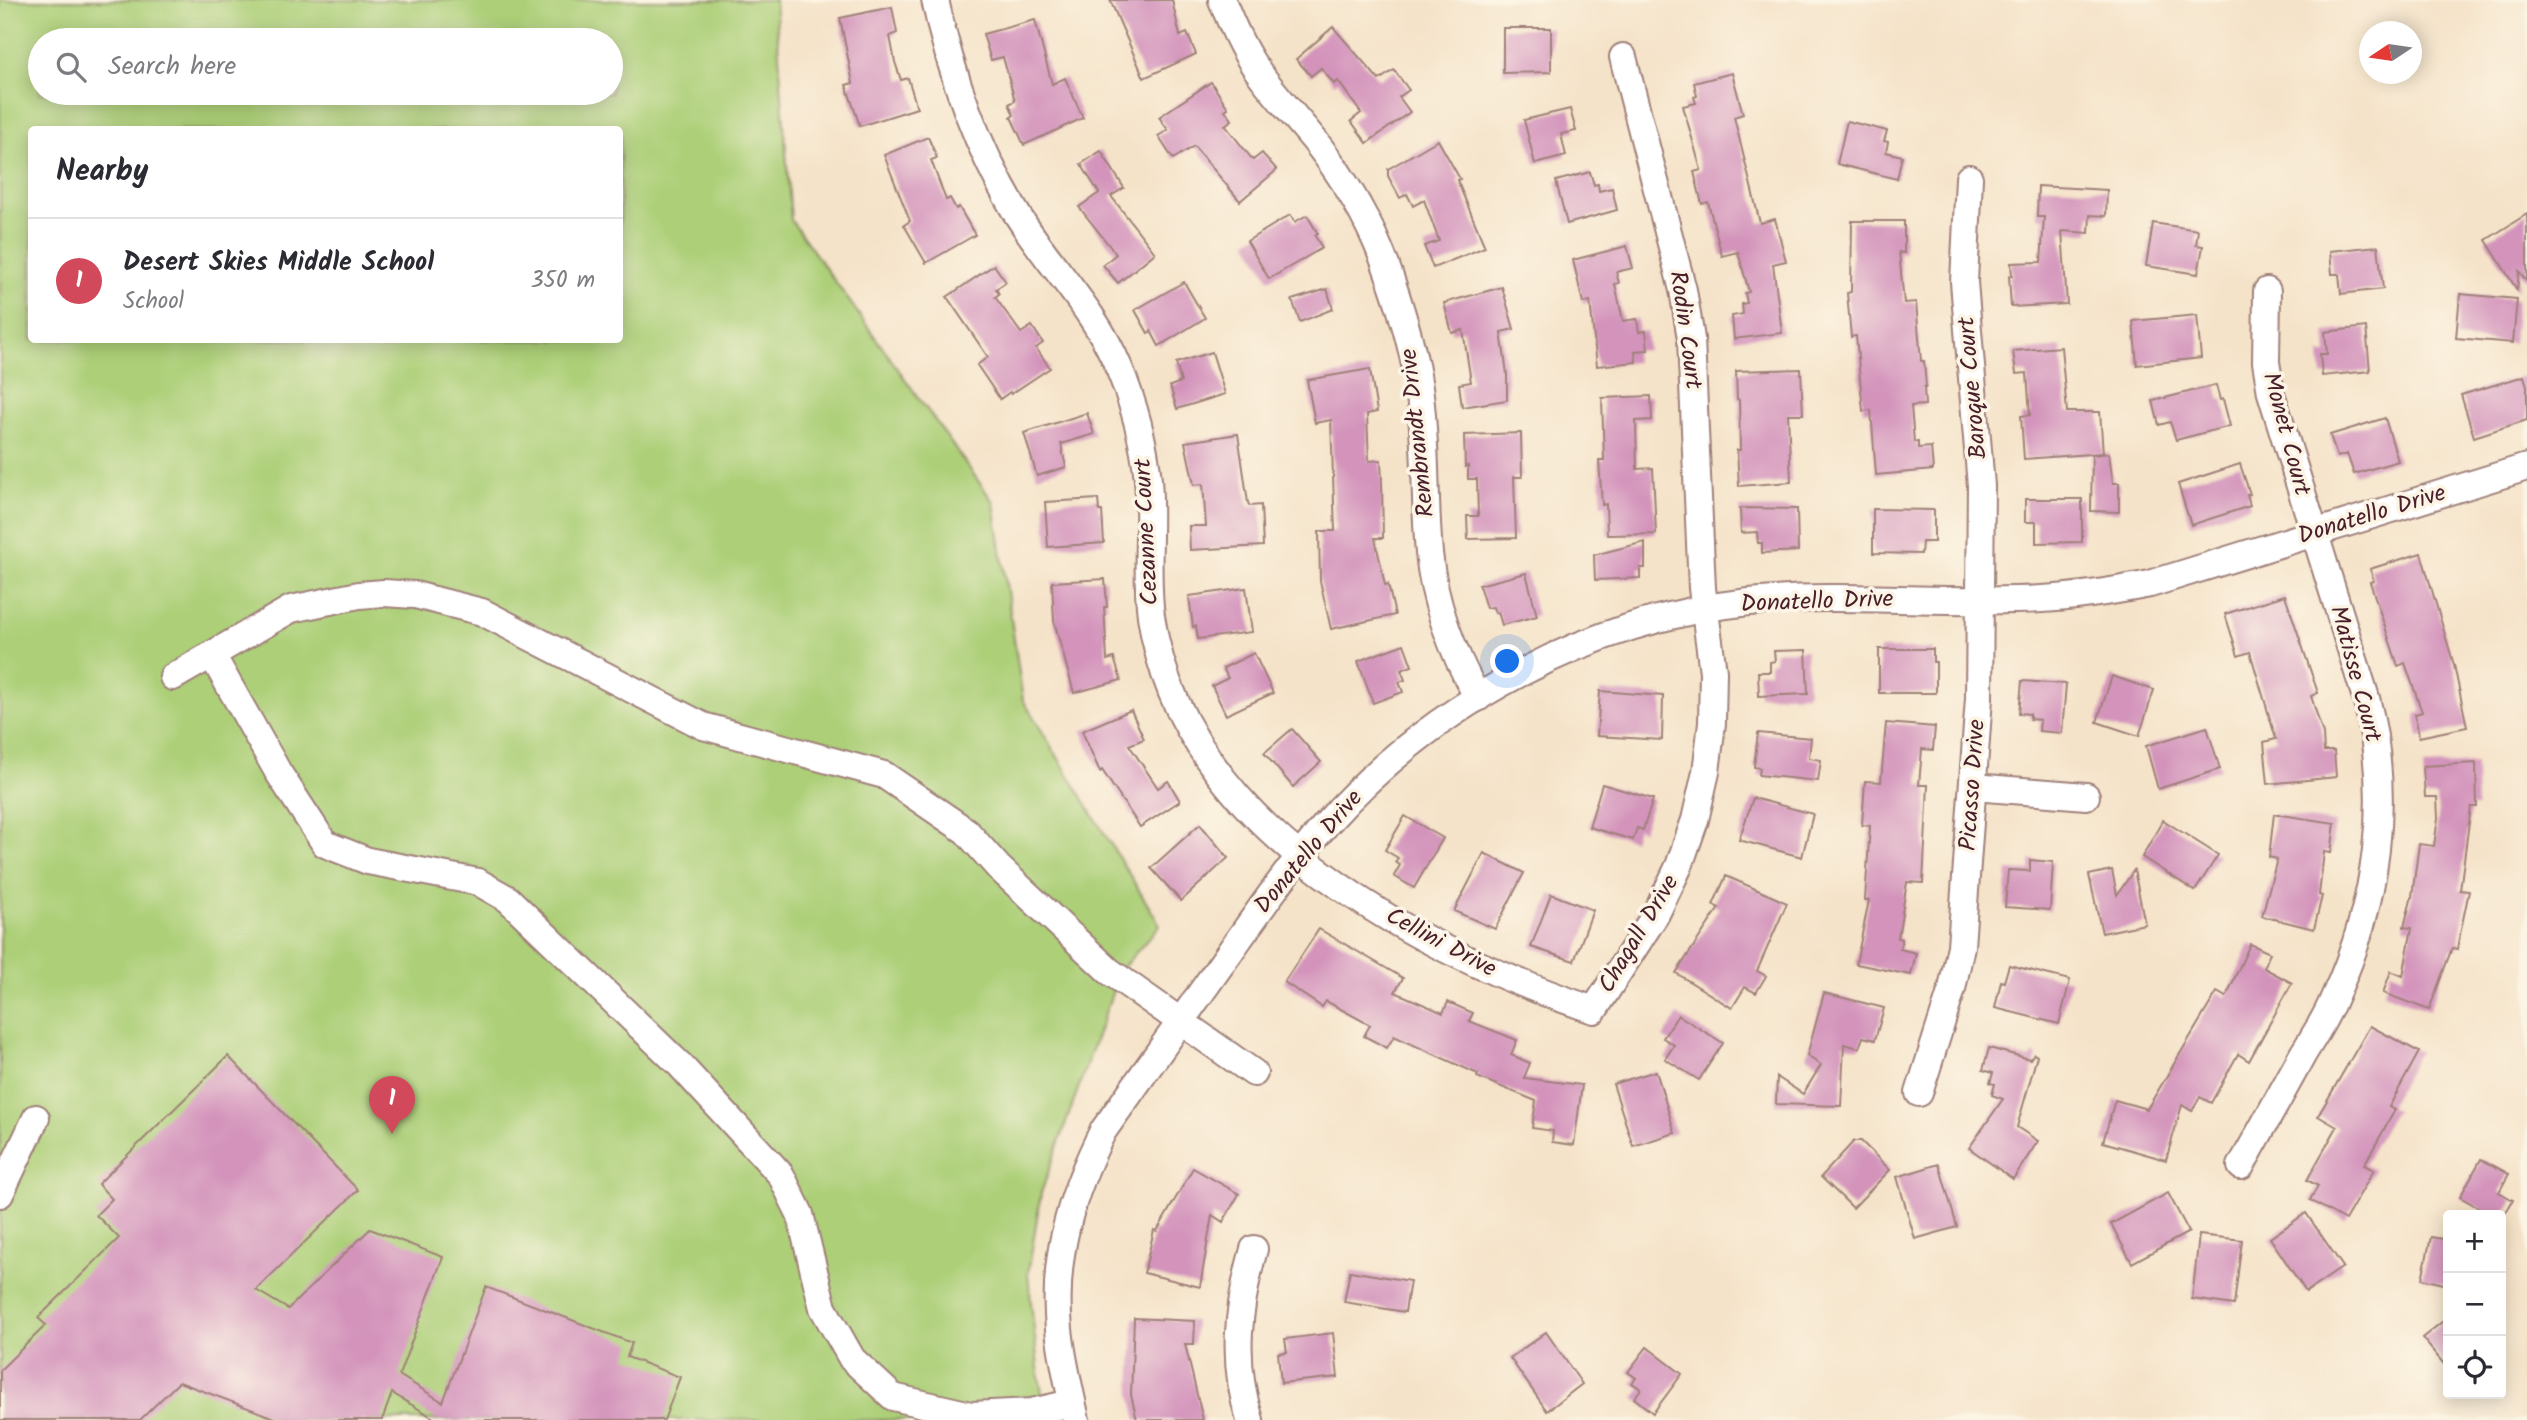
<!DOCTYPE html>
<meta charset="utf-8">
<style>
:root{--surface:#fff;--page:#f7f7f7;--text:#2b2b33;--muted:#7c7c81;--line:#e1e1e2;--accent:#d1495b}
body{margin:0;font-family:Kalam,sans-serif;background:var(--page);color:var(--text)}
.controls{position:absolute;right:21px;bottom:21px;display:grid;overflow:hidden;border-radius:7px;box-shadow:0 4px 18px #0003}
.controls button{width:63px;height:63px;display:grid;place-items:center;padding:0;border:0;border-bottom:2px solid var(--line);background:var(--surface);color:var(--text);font:35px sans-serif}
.compass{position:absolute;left:2359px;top:21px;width:63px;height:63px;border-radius:50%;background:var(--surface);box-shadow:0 4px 18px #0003;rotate:257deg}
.you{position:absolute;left:1508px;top:662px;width:24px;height:24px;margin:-18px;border:5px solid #fff;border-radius:50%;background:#1a73e8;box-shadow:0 0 0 10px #1a73e833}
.badge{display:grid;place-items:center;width:46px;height:46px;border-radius:50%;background:var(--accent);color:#fff;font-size:23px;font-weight:700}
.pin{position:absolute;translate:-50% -58px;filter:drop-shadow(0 2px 4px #0008)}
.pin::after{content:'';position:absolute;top:37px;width:24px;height:21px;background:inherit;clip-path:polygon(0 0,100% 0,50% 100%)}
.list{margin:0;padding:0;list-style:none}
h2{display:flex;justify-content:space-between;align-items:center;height:91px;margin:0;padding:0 28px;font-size:30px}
h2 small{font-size:23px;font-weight:400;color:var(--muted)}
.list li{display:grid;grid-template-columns:46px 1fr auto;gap:21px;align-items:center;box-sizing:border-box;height:126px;padding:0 28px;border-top:2px solid var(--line)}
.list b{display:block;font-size:26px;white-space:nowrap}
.list p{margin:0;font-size:23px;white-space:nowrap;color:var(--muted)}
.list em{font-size:23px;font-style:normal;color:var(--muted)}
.icon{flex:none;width:38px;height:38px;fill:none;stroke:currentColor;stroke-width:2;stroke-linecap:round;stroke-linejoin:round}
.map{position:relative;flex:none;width:2527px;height:1420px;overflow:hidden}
.search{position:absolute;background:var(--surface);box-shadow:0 4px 18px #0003;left:28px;top:28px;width:595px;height:77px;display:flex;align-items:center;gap:18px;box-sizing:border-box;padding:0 24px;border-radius:38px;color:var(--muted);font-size:26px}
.panel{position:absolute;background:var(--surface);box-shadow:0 4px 18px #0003;left:28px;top:126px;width:595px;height:217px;border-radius:7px}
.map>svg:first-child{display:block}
.green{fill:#accf77;stroke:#7b7751;stroke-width:2;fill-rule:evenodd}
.building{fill:#d393bb}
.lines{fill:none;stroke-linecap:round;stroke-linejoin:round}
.minor-casing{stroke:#a0817a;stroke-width:30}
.minor{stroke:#fff;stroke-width:26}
.labels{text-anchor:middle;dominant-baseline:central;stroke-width:7;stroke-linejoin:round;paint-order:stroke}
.street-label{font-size:24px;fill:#4a1f2b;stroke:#fcf5e5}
</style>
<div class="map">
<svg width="2527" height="1420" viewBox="0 0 2527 1420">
<rect width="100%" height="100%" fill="#fcf5e5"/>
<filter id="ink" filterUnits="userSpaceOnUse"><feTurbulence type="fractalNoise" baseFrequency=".0143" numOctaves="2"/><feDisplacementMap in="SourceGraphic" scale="14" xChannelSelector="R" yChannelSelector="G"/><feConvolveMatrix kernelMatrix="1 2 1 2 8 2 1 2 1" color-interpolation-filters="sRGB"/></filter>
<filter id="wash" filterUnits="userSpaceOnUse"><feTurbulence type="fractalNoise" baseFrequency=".00686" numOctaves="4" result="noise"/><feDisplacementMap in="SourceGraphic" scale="28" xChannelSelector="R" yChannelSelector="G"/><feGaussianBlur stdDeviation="1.57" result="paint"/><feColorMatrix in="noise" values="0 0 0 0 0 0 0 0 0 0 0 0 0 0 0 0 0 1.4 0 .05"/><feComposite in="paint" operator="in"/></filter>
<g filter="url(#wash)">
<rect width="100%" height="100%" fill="#f5e3c9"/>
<path class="green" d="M0 0H775L791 220 994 503 1023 700 1160 925 1120 971 1041 1193 1028 1274 1039 1377 1047 1420H0ZM40 40H611V93H40ZM32 130H620V340H32Z"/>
<g id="blocks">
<g class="building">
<path d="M1110 0H1172L1180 36 1187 33 1196 54 1144 78Z"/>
<path d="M892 7 897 33 890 36 895 62 901 80 908 78 917 108 860 126 846 85 853 83 840 18Z"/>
<path d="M1035 20 1052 84 1065 78 1083 118 1024 145 1011 117 1014 115 1009 104 1015 101 1003 57 991 60 983 34Z"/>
<path d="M1333 27 1379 80 1394 70 1409 90 1399 97 1410 112 1367 143 1351 121 1361 113 1338 81 1334 84 1321 68 1311 76 1296 59Z"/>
<path d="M1503 28H1551V72L1503 73Z"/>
<path d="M1732 73 1743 114 1734 117 1760 223 1775 219 1786 261 1773 264 1782 333 1734 339 1732 316 1743 314 1742 304 1747 303 1745 293 1749 292 1738 252 1722 256 1708 202 1702 204 1694 172 1701 170 1683 106 1696 103 1694 97 1697 96 1694 83Z"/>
<path d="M1211 82 1228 108 1225 110 1232 120 1225 125 1253 160 1262 153 1277 170 1240 201 1194 146 1173 159 1158 136 1168 130 1159 117Z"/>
<path d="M1570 109 1576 131 1561 134 1566 156 1535 164 1524 120Z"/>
<path d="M1847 121 1887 131 1884 141 1888 142 1886 152 1902 156 1897 179 1837 164Z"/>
<path d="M928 137 937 158 931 160 946 200 950 198 956 209 959 207 975 235 926 263 904 225 910 221 884 155Z"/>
<path d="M1438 140 1460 179 1457 180 1485 247 1433 268 1424 246 1439 241 1424 200 1413 206 1407 194 1400 198 1388 176V169Z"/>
<path d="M1101 151 1124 188 1111 196 1155 253 1118 283 1103 265 1116 254 1079 207 1099 193 1081 164Z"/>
<path d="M1590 172 1594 185 1598 184 1599 191 1612 188 1617 210 1567 224 1556 181Z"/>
<path d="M2038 186 2107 190 2106 216 2090 215 2089 233 2062 231 2067 304 2011 307 2009 276H2012L2011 263 2041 262 2044 217H2037Z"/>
<path d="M2527 214V282L2519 271 2517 290 2486 240Z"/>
<path d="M1290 215 1295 222 1307 215 1318 234 1315 236 1322 248 1269 279 1247 241Z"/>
<path d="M1852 221H1904V253L1899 252 1904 303 1916 302 1921 361H1924L1926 387H1924L1925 405 1911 406 1914 442H1918V448L1931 447 1933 470 1876 475 1871 410 1863 411 1856 336 1851 337 1847 293 1851 292Z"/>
<path d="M2153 223 2198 230 2196 245 2203 246 2198 274 2146 266Z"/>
<path d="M1627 246 1633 268 1616 272 1619 283 1615 284 1623 321 1637 319 1639 332 1646 331 1648 350 1635 351 1636 362 1597 366 1590 301 1583 303 1573 260Z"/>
<path d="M2378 246 2383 289 2341 294 2339 274H2332L2330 251Z"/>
<path d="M994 265 1006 282 996 289 999 294 995 297 1021 333 1032 326 1043 343 1036 348 1050 368 1011 394 1010 392 1000 399 977 365 988 357 947 297Z"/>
<path d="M1184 282 1205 318 1159 346 1151 331 1148 333 1135 310Z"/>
<path d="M1502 287 1514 329 1501 332 1507 374V400L1462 407 1459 384 1471 382 1463 330 1452 333 1444 303Z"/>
<path d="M1327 289 1333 309 1300 322 1292 300Z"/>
<path d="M2460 294 2517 299 2513 343 2456 338Z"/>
<path d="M2197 315 2201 358 2137 365 2133 321Z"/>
<path d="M2366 327 2370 371 2322 376 2320 354H2327L2325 332Z"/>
<path d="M2061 347 2067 412H2100L2103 453 2024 459 2021 416 2030 415 2027 373 2016 374 2013 351Z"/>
<path d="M1212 352 1225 394 1177 409 1170 386 1181 382 1176 363Z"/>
<path d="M1370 369 1377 412 1367 414 1369 461 1381 460 1382 484 1383 538H1375L1385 585 1388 584 1395 615 1331 629 1320 581 1319 531H1335L1331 420 1315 423 1307 380Z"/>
<path d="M1801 369 1803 414H1788L1791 482 1739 486 1737 450H1740L1739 400 1737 399 1736 371Z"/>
<path d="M2524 376 2527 386V420L2474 437 2461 395Z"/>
<path d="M2216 385 2220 400 2223 399 2230 426 2176 440 2170 422 2159 425 2153 401Z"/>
<path d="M1651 396 1652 420 1636 421 1637 469 1653 468 1656 534 1607 535 1606 504 1602 505 1599 460H1604L1602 398Z"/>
<path d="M1087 413 1094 434 1061 444 1066 467 1037 476 1024 433Z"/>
<path d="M2385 418 2398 461 2354 474 2347 454 2337 457 2330 435Z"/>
<path d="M1521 433 1522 477H1514L1516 538 1468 539 1467 516H1478L1477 479H1468V466L1465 467 1464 435Z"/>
<path d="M1238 434 1248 503 1250 506 1261 505 1263 546 1190 550 1189 526H1206L1203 484 1194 485 1185 442Z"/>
<path d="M2109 453 2113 483H2119V512L2091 511 2092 455Z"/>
<path d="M2240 464 2250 494 2247 495 2250 506 2191 525 2178 484Z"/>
<path d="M1098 499 1099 511H1102L1104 543 1048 547 1045 502Z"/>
<path d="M2025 499H2082V542L2036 543V522H2025Z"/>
<path d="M1740 508 1797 509 1798 551 1762 553V543H1758L1757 532 1741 533Z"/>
<path d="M1873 509 1934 510V542H1922L1921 554 1873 553Z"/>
<path d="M1645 542V568H1640V578L1595 580 1594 555Z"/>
<path d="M2421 553 2454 665 2467 727 2419 737 2415 714 2422 712 2405 663 2398 666 2370 582 2374 581 2370 569Z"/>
<path d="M1526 573 1537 616 1502 625 1498 612 1495 613 1493 607 1486 608 1479 585Z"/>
<path d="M1105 579 1107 607H1104L1107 660 1114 658 1121 680 1074 693 1054 621 1052 582Z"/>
<path d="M1246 588 1252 632 1198 639 1196 626 1193 627 1189 596Z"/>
<path d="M2285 595 2318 693 2311 696 2323 734 2324 751H2334L2336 777 2268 784 2264 742 2276 739 2250 652 2238 656 2225 614Z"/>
<path d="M1404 644 1412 666 1401 670 1405 680 1399 682 1403 692 1373 703 1358 661Z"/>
<path d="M1879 649H1933V662H1936V693H1879Z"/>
<path d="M1806 650 1808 694 1759 696 1758 672H1770V662L1775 661 1774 651Z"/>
<path d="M1254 653 1273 693 1226 715 1212 686 1228 678 1223 668Z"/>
<path d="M2112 676 2154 690 2139 736 2097 722Z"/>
<path d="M2022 681 2066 684 2062 733 2039 731 2040 720 2030 719V714L2019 713Z"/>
<path d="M1600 691 1663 696 1662 740 1597 736Z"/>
<path d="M1131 710 1144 739 1129 745 1158 788 1168 781 1180 801 1140 827 1102 770 1100 772 1082 731Z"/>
<path d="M1886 723 1935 727 1933 750 1922 749 1919 785H1928L1923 883 1907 882 1898 938 1902 939 1900 949 1916 953 1911 975 1856 964 1869 900H1865L1870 826 1862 825 1865 781 1881 782Z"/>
<path d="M2207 727 2220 769 2158 789 2146 746Z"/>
<path d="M1292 729 1321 762 1293 787 1264 753Z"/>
<path d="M1758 733 1811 738 1809 758 1821 760 1818 781 1759 775 1760 768 1754 767Z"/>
<path d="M2476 763 2477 807H2471L2460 890 2469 891 2457 949 2452 948 2429 1010 2383 993 2391 971 2403 976 2412 928 2404 927 2412 896 2419 844 2434 846 2438 818 2437 797H2425L2423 766Z"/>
<path d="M1602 784 1653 799 1643 830 1637 828 1633 840 1589 827Z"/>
<path d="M1753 798 1813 814 1802 857 1739 840Z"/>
<path d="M2274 814 2335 823 2331 853 2324 852 2319 895 2322 896 2314 929 2262 916 2277 859 2269 857Z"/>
<path d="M1405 816 1443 838 1414 888 1394 876 1400 865 1395 862 1398 858 1385 850Z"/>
<path d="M2163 820 2218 855 2195 891 2142 857Z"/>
<path d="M1200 824 1228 858 1181 901 1151 868Z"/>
<path d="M1484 853 1524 873 1495 929 1454 911Z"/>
<path d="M2030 860 2053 862 2050 910 2005 907 2008 870 2030 871Z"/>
<path d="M2112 870 2117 895 2134 870 2145 924 2102 933 2089 875Z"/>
<path d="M1726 876 1787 903 1757 971 1766 976 1756 993 1745 987 1732 1008 1676 973 1719 908 1713 905Z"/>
<path d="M1551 894 1593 910 1574 961 1531 947Z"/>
<path d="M1319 929 1403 978 1395 992 1443 1013 1448 1002 1473 1013 1469 1021 1517 1040 1511 1055 1530 1063 1524 1078 1582 1085 1574 1145 1552 1142 1553 1131 1532 1128 1536 1101 1477 1077 1478 1074 1394 1036 1387 1048 1364 1036 1370 1025 1326 1001 1322 1007 1284 982Z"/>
<path d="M2250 944 2270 953 2264 968 2292 983 2249 1061 2238 1054 2211 1103 2200 1097 2192 1111 2182 1105 2166 1160 2103 1142 2115 1100 2147 1109 2217 992 2226 997Z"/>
<path d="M2009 965 2070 980 2059 1024 1995 1008 2001 981 2004 982Z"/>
<path d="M1824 993 1884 1008 1875 1040 1863 1037 1859 1048 1844 1044 1841 1106 1776 1104 1777 1077 1803 1094 1821 1065 1807 1056Z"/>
<path d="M1678 1015 1723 1043 1699 1080 1665 1059 1674 1045 1663 1038Z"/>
<path d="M2370 1026 2419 1052 2389 1107 2395 1110 2364 1165 2374 1170 2345 1220 2310 1200 2318 1186 2307 1180 2337 1127 2318 1116Z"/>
<path d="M1989 1048 2030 1059 2034 1054 2037 1056 2017 1127 2038 1141 2013 1179 1969 1148 2003 1099 1992 1095 1995 1084 1990 1083 1993 1073 1983 1070Z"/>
<path d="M228 1056 358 1190 256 1290 288 1309 370 1229 443 1257 399 1375 443 1402 486 1287 632 1343 627 1357 680 1377 664 1420H437L392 1393 382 1420H280L179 1382 140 1420H0V1370L46 1325 38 1318 119 1238 96 1215 112 1199 98 1184Z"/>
<path d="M1656 1071 1675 1133 1633 1146 1613 1084Z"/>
<path d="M1854 1141H1861L1890 1170 1853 1208 1821 1177Z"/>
<path d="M2481 1159 2509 1174 2499 1192 2513 1200 2501 1221V1215H2492L2460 1197Z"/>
<path d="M1939 1164 1957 1227 1915 1239 1897 1177Z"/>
<path d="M1193 1168 1239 1194 1223 1222 1212 1215 1200 1287 1144 1273 1154 1230 1157 1231Z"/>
<path d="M2168 1193 2189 1232 2132 1263 2111 1224Z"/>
<path d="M2306 1213 2343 1267 2306 1292 2270 1238Z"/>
<path d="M2199 1235 2242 1240 2234 1305 2192 1299Z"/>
<path d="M2431 1237 2448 1240V1285L2422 1279Z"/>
<path d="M1350 1271 1410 1281 1405 1312 1344 1302Z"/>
<path d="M2448 1317V1369L2422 1338Z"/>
<path d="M1134 1318 1195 1321 1194 1344H1185L1203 1420H1137L1131 1395Z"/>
<path d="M1546 1332 1582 1384 1547 1411 1510 1358Z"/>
<path d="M1333 1333 1338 1377 1281 1383 1278 1353 1287 1352 1285 1339Z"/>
<path d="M1647 1347 1682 1374 1653 1413 1634 1398 1641 1389 1632 1383 1636 1378 1628 1372Z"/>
</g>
</g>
</g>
<g filter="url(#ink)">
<use href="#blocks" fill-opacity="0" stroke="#a0817a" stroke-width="2"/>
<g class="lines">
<g class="minor-casing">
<g id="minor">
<path d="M935 0C951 75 976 145 1015 211 1048 265 1095 309 1119 368 1134 404 1144 441 1148 480 1152 525 1145 571 1151 616 1181 826 1413 949 1594 1010L1656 914 1679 866 1695 820 1706 772 1712 723 1713 672 1702 588 1691 339 1683 290 1623 57"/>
<path d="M1222 0C1231 23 1241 46 1255 67 1273 93 1295 116 1315 141 1347 182 1375 231 1391 280 1403 315 1414 351 1419 388 1427 443 1424 498 1429 553 1434 604 1453 653 1478 698"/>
<path d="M212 655 278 772 325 844 368 861 478 882 508 899 680 1065 781 1175 800 1214 823 1308 852 1359 893 1397 971 1415 1032 1412 1072 1403"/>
<path d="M173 677 291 609 359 595 384 593 415 595 482 612 703 726 884 775 966 831 998 867 1109 971 1254 1073"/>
<path d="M1974 787 2086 796"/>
<path d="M1919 1093 1952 989 1961 946 1979 698 1981 486 1964 282 1969 178"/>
<path d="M2241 1166C2262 1128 2283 1091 2303 1054 2314 1036 2326 1018 2334 998 2377 905 2392 798 2366 698L2271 393 2266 362 2267 291"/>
<path d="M0 1194 36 1118"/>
<path d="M1076 1420C1070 1390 1062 1359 1059 1329 1052 1258 1071 1194 1103 1131 1146 1070 1189 1009 1232 949 1263 905 1293 862 1328 822 1434 703 1591 619 1749 602 1847 592 1945 605 2042 599 2079 597 2114 591 2150 584L2527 467"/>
<path d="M1250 1420C1231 1361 1238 1307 1254 1249"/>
</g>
</g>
<use href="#minor" class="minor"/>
</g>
</g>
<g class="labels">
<g class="street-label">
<text transform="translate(1685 330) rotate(82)">Rodin Court</text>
<text transform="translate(1973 388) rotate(-95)">Baroque Court</text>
<text transform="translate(1418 433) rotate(-96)">Rembrandt Drive</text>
<text transform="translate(2286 434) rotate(75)">Monet Court</text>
<text transform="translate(2372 515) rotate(-17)">Donatello Drive</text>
<text transform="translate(1147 532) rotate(-93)">Cezanne Court</text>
<text transform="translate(1817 602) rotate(-2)">Donatello Drive</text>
<text transform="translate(2355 674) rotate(75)">Matisse Court</text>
<text transform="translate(1973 785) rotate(-86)">Picasso Drive</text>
<text transform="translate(1309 852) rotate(-50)">Donatello Drive</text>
<text transform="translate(1639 934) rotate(-59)">Chagall Drive</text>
<text transform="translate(1441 943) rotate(28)">Cellini Drive</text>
</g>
</g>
</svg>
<div class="controls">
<button>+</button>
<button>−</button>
<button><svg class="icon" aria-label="locate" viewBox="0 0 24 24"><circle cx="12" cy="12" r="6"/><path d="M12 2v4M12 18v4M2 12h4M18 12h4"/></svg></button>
</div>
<svg class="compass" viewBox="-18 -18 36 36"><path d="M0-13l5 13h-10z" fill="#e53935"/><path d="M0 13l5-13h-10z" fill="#7c7c81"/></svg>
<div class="you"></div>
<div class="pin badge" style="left:392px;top:1134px">1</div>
<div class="search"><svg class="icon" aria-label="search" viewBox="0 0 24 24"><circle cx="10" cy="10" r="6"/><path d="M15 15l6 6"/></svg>Search here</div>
<section class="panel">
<h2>Nearby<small></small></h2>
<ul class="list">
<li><span class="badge">1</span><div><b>Desert Skies Middle School</b><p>School</p></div><em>350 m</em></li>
</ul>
</section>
</div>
